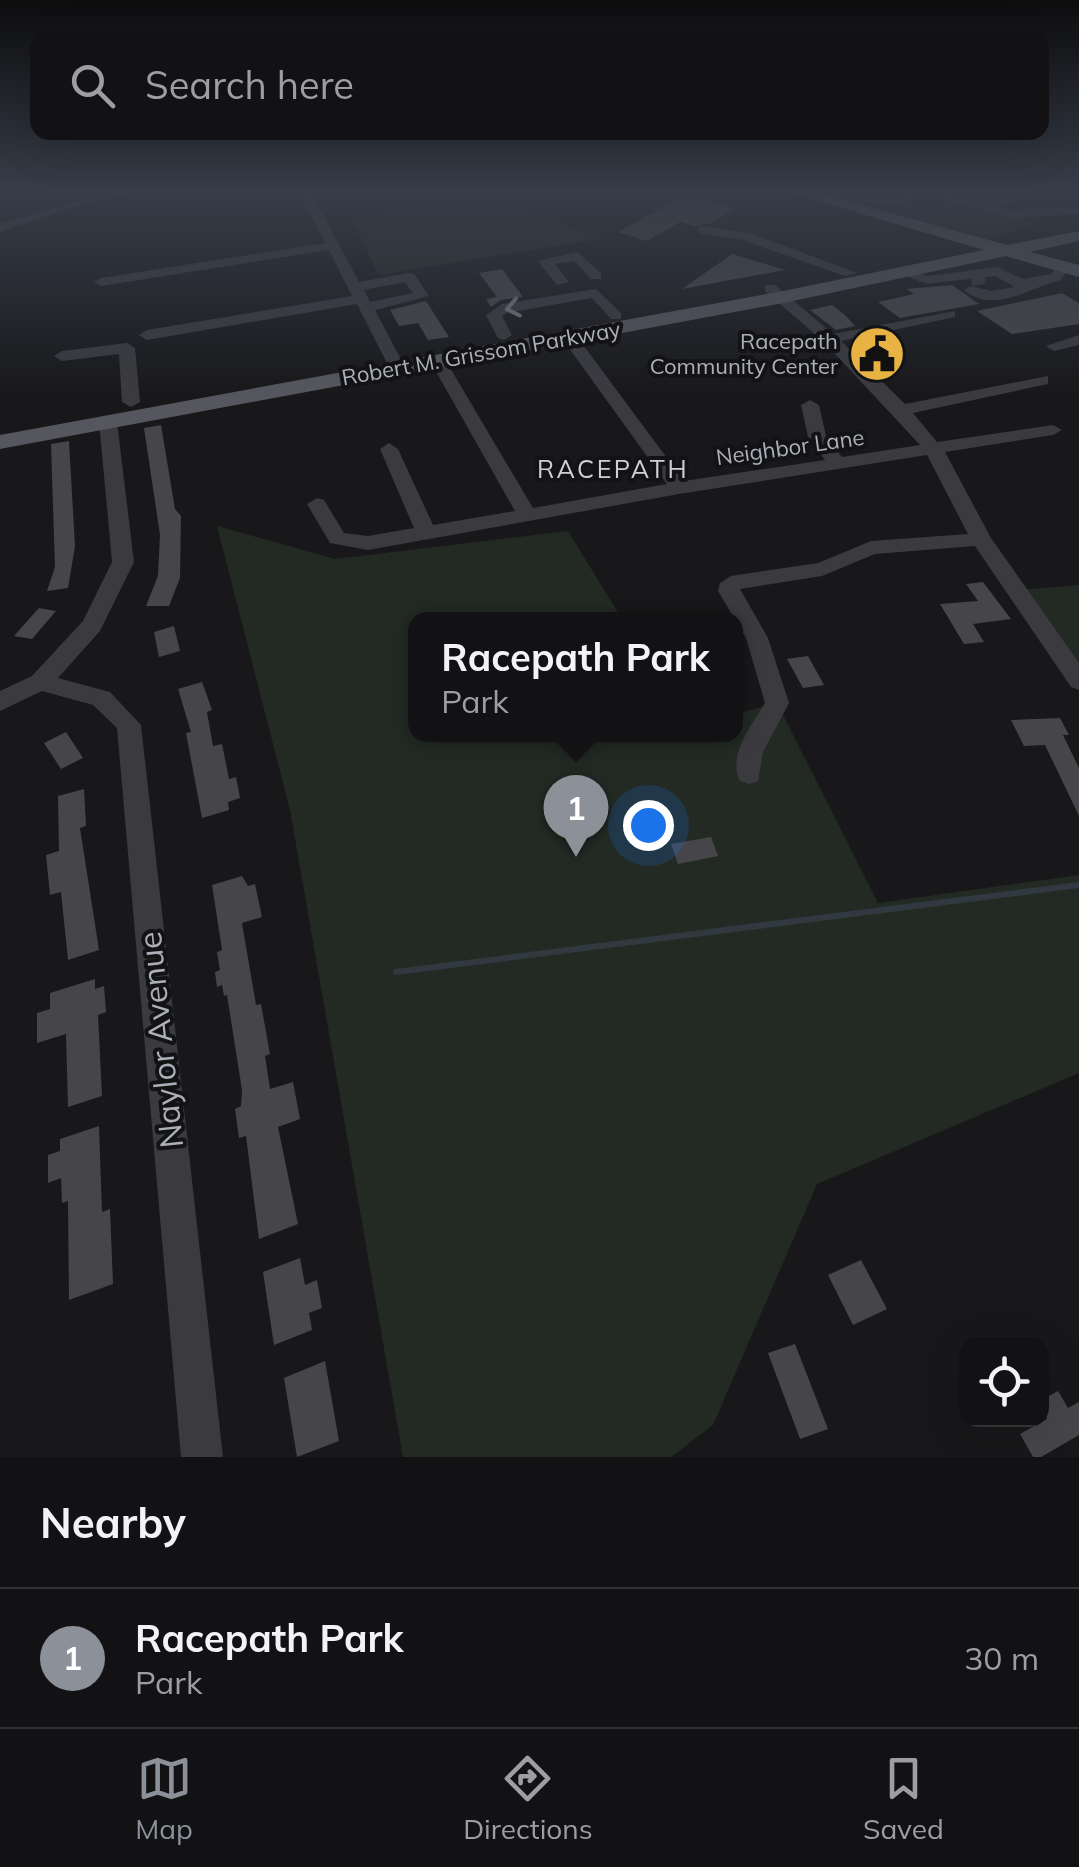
<!DOCTYPE html>
<style>
:root{--surface:#121214;--page:#1b1b1d;--text:#f1f3f6;--muted:#9c9ea0;--line:#313234;--accent:#8c9099}
body{margin:0;font-family:Mulish,sans-serif;background:var(--page);color:var(--text)}
.controls{position:absolute;right:30px;bottom:30px;display:grid;overflow:hidden;border-radius:20px;box-shadow:0 10px 40px #0002}
.controls button{width:90px;height:90px;display:grid;place-items:center;padding:0;border:0;border-bottom:2px solid var(--line);background:var(--surface);color:var(--text);font:50px sans-serif}
.you{position:absolute;left:648px;top:825px;width:35px;height:35px;margin:-25px;border:8px solid #fff;border-radius:50%;background:#1a73e8;box-shadow:0 0 0 15px #1a73e833}
.badge{display:grid;place-items:center;width:65px;height:65px;border-radius:50%;background:var(--accent);color:#fff;font-size:32px;font-weight:700}
.pin{position:absolute;translate:-50% -82px;filter:drop-shadow(0 2px 5px #0008)}
.pin::after{content:'';position:absolute;top:52px;width:35px;height:30px;background:inherit;clip-path:polygon(0 0,100% 0,50% 100%)}
.popup{position:absolute;left:408px;top:612px;width:335px;height:130px;box-sizing:border-box;display:grid;place-content:center;border-radius:20px;background:var(--surface);filter:drop-shadow(0 2px 8px #0005);font-size:32px;white-space:nowrap;color:var(--muted)}
.popup b{font-size:38px;color:var(--text)}
.popup::after{content:'';position:absolute;left:50%;top:100%;margin-left:-20px;border:20px solid transparent;border-top-color:var(--surface)}
.list{margin:0;padding:0;list-style:none}
h2{display:flex;justify-content:space-between;align-items:center;height:130px;margin:0;padding:0 40px;font-size:42px}
h2 small{font-size:32px;font-weight:400;color:var(--muted)}
.list li{display:grid;grid-template-columns:65px 1fr auto;gap:30px;align-items:center;box-sizing:border-box;height:140px;padding:0 40px;border-top:2px solid var(--line)}
.list b{display:block;font-size:38px;white-space:nowrap}
.list p{margin:0;font-size:32px;white-space:nowrap;color:var(--muted)}
.list em{font-size:32px;font-style:normal;color:var(--muted)}
.icon{flex:none;width:55px;height:55px;fill:none;stroke:currentColor;stroke-width:2;stroke-linecap:round;stroke-linejoin:round}
.map{position:relative;flex:none;width:1079px;height:1457px;overflow:hidden}
.search{position:absolute;background:var(--surface);box-shadow:0 10px 40px #0002;left:30px;right:30px;top:30px;height:110px;display:flex;align-items:center;gap:25px;box-sizing:border-box;padding:0 35px;border-radius:20px;color:var(--muted);font-size:38px}
.sheet{height:270px;background:var(--surface)}
nav{display:flex;justify-content:space-around;align-items:center;box-sizing:border-box;height:140px;border-top:2px solid var(--line);background:var(--surface);font-size:28px;color:var(--muted)}
nav a{display:grid;justify-items:center;gap:5px}
nav .on{color:var(--accent)}
.map>svg:first-child{display:block}
.built{fill:#252427}
.green{fill:#232a24}
.lines{fill:none;stroke-linecap:round;stroke-linejoin:round}
.stream{stroke:#313940;stroke-width:6}
.building{fill:#46464a}
.minor-tunnel{stroke:#36363a;stroke-width:14;stroke-dasharray:14 8;stroke-linecap:butt}
.minor{fill:#3a3a3f;fill-rule:evenodd}
.major{fill:#56575e;fill-rule:evenodd}
.oneway{stroke:#797b82}
.labels{text-anchor:middle;dominant-baseline:central;stroke-width:8;stroke-linejoin:round;paint-order:stroke}
.far-poi-label{font-size:22px;fill:#acb0b9;stroke:#131315;text-anchor:end}
.far-street-label{font-size:22px;fill:#acb0b9;stroke:#131315}
.far-neighbourhood-label{font-size:25px;letter-spacing:2.5px;fill:#cccfd6;stroke:#131315}
.near-street-label{font-size:32px;fill:#acb0b9;stroke:#131315}
</style>
<div class="map">
<svg width="1079" height="1457" viewBox="0 0 1079 1457">
<rect width="100%" height="100%" fill="#18181a"/>
<path class="built" d="M802 192H1024L998 212 1034 223 982 244Z"/>
<g class="green">
<path d="M386 192H464L605 238 379 275 352 221 386 212Z"/>
<path d="M217 526 335 559 568 531 622 619 416 620V734H736V714L777 703 878 903 1079 875V1073L817 1184 713 1425 671 1457H403L290 810Z"/>
<path d="M1079 585V681L1019 590Z"/>
</g>
<g class="lines">
<path class="stream" d="M396 972 1079 885"/>
</g>
<g class="building">
<path d="M685 195 736 208 711 223 695 226 680 222 647 241 618 232Z"/>
<path d="M732 254 785 270 682 289Z"/>
<path d="M502 269 523 297 501 300 491 307 486 299 497 297 479 273Z"/>
<path d="M952 285 979 304 900 318 878 302 914 294 906 289Z"/>
<path d="M1062 293 1079 303V324L1012 334 977 311Z"/>
<path d="M426 301 449 337 428 340 418 323 399 326 390 310Z"/>
<path d="M832 305 846 316 855 326 836 330 810 310Z"/>
<path d="M161 425 175 509 181 516 180 578 169 606H146L158 576 160 535 144 428Z"/>
<path d="M69 441 75 546 68 588 47 591 55 567 51 444Z"/>
<path d="M983 582 1011 619 973 624 984 642 964 644 940 604 978 601 966 584Z"/>
<path d="M39 608 56 611 32 639 14 636Z"/>
<path d="M174 626 180 651 159 657 154 632Z"/>
<path d="M808 656 824 685 803 688 787 659Z"/>
<path d="M202 682 212 710 207 712 213 746 222 744 229 779 236 777 240 798 228 802 229 810 202 818 186 733 191 732 178 689Z"/>
<path d="M1060 718 1069 735H1063L1079 768V816L1045 745 1024 746 1011 720Z"/>
<path d="M66 732 83 758 61 769 44 743Z"/>
<path d="M84 789 86 826 80 828 99 950 68 960 61 892 50 895 46 855 59 851 58 796Z"/>
<path d="M711 837 718 856 678 864 671 844Z"/>
<path d="M242 876 248 886 255 884 262 917 242 923 256 1005 261 1004 270 1054 265 1056 270 1089 293 1082 300 1119 278 1127 298 1224 259 1239 246 1136 239 1138 235 1109 241 1106 242 1090 227 995 224 996 222 985 217 987 215 972 220 970 217 952 222 950 212 885Z"/>
<path d="M95 979V989L104 986 106 1012 98 1015 102 1096 68 1107 66 1034 37 1043V1013L50 1009V993Z"/>
<path d="M99 1126 102 1212 110 1209 113 1284 69 1300 68 1201 62 1203 61 1178 48 1183V1155L60 1151V1139Z"/>
<path d="M300 1258 305 1285 317 1280 322 1308 309 1313 312 1330 274 1345 263 1272Z"/>
<path d="M861 1260 887 1309 853 1325 828 1275Z"/>
<path d="M795 1344 828 1429 800 1439 768 1353Z"/>
<path d="M325 1361 339 1441 297 1457 284 1378Z"/>
<path d="M1058 1391 1068 1408 1079 1402V1435L1041 1457H1033L1020 1434 1047 1419 1042 1400Z"/>
</g>
<g class="lines">
<path class="minor-tunnel" d="M971 279 989 276"/>
<g class="minor">
<path d="M104 192H135L89 202 0 232V224Z"/>
<path d="M299 192H311L359 282 409 273 414 274 429 296 375 310 406 369 404 373H392L357 304 147 340 139 335 147 330 352 296 329 250 101 286 94 282 101 278 325 243ZM405 282 413 293 370 302 364 290Z"/>
<path d="M907 192H942L1012 210 1079 206V214L1012 218 920 193 903 206 866 201 872 197 900 198Z"/>
<path d="M1000 192 1019 194 1003 206 977 197 983 193 1001 198 1004 195Z"/>
<path d="M704 226 750 233 857 273 845 276 743 240 699 233V227Z"/>
<path d="M577 252 601 273V279H591L574 261 555 264 569 282 557 285 538 261Z"/>
<path d="M1063 262 1070 266 1061 280C1031 287 994 315 964 290L971 286 991 291 1015 287 995 276 927 284 896 272 903 268 928 276 997 267 1023 279 1051 274Z"/>
<path d="M765 285H775L833 334 955 311V317L841 341 905 404 1048 376V384L913 413 937 442 1053 425 1062 430 1053 435 945 452 991 538 1079 663V690L1071 687 975 546 875 554 822 576 740 589 768 638 789 703 763 752 758 781 749 784 740 781C727 755 752 725 765 703L746 638 718 591 720 583 731 576 818 563 871 541 968 534 927 455 679 494 368 550 330 543 307 504 317 498 324 500 344 533 368 536 414 528 380 449 389 443 398 449 433 525 515 511 430 361 438 356 446 361 533 508 667 484 561 337 569 332 575 334 684 481 825 460 808 437 801 405 810 400 819 405 826 436 842 457 920 445 824 342 765 291Z"/>
<path d="M596 289 621 313V319H611L592 298 507 313 502 316 512 335 504 340 498 338 486 315 502 304Z"/>
<path d="M1079 335V345L1054 351 1046 346Z"/>
<path d="M127 343 135 348 140 402 131 407 122 402 119 354 62 361 54 356 62 351Z"/>
<path d="M108 417 117 422 134 562 100 631 58 678 110 692 141 725 223 1457H181L117 728 93 705 42 691 0 711V691L32 676 83 621 112 562 99 422Z"/>
</g>
<path class="major" d="M788 192H815L1007 245 1079 231V241L1030 252 1079 265V277L1006 256 783 303 0 449V435L783 291 984 250Z"/>
</g>
<defs><path id="oneway-chevron" d="M-2-3.5L2.5 0L-2 3.5" fill="none" stroke-width="1.6" stroke-linecap="round" stroke-linejoin="round" transform="scale(2.5)"/></defs>
<use class="oneway" href="#oneway-chevron" transform="translate(513 308) rotate(168)"/>
<linearGradient id="sky" x2="0" y2="1"><stop stop-color="#0d0d0e"/><stop offset="0.48" stop-color="#373d49"/><stop offset="1" stop-color="#373d49" stop-opacity="0"/></linearGradient>
<rect width="1079" height="396" fill="url(#sky)"/>
<defs>
<g id="civic-disc" transform="scale(2.875)"><circle r="9.5" fill="#e8b343" stroke="#131315"/><path d="M-.6-6.5H3V-4.5H.6V-3L4-1V1h2V6H-6V1h2V-1L-.6-3ZM-1.2 2.5V6h2.4V2.5Z" fill="#111"/></g>
</defs>
<g fill-rule="evenodd">
<use href="#civic-disc" x="877" y="354"/>
</g>
<g class="labels">
<g class="far-poi-label">
<text x="838" y="341">Racepath<tspan x="838" dy="25">Community Center</tspan></text>
</g>
<g class="far-street-label">
<text transform="translate(481 353) rotate(-10)">Robert M. Grissom Parkway</text>
<text transform="translate(790 447) rotate(-8)">Neighbor Lane</text>
</g>
<g class="far-neighbourhood-label">
<text x="613" y="468">RACEPATH</text>
</g>
<g class="near-street-label">
<text transform="translate(160 1040) rotate(-96)">Naylor Avenue</text>
</g>
</g>
</svg>
<div class="controls">
<button><svg class="icon" aria-label="locate" viewBox="0 0 24 24"><circle cx="12" cy="12" r="6"/><path d="M12 2v4M12 18v4M2 12h4M18 12h4"/></svg></button>
</div>
<div class="you"></div>
<div class="pin badge" style="left:576px;top:857px">1</div>
<div class="popup"><b>Racepath Park</b>Park</div>
<div class="search"><svg class="icon" aria-label="search" viewBox="0 0 24 24"><circle cx="10" cy="10" r="6"/><path d="M15 15l6 6"/></svg>Search here</div>
</div>
<section class="sheet">
<h2>Nearby<small></small></h2>
<ul class="list">
<li><span class="badge">1</span><div><b>Racepath Park</b><p>Park</p></div><em>30 m</em></li>
</ul>
</section>
<nav>
<a class="on"><svg class="icon" aria-label="map" viewBox="0 0 24 24"><path d="M3 6l6-2 6 2 6-2v14l-6 2-6-2-6 2zM9 4v14M15 6v14"/></svg>Map</a>
<a><svg class="icon" aria-label="directions" viewBox="0 0 24 24"><path d="M12 3l9 9-9 9-9-9zM9 14v-3h6M13 9l2 2-2 2"/></svg>Directions</a>
<a><svg class="icon" aria-label="saved" viewBox="0 0 24 24"><path d="M7 4h10v16l-5-4-5 4z"/></svg>Saved</a>
</nav>
